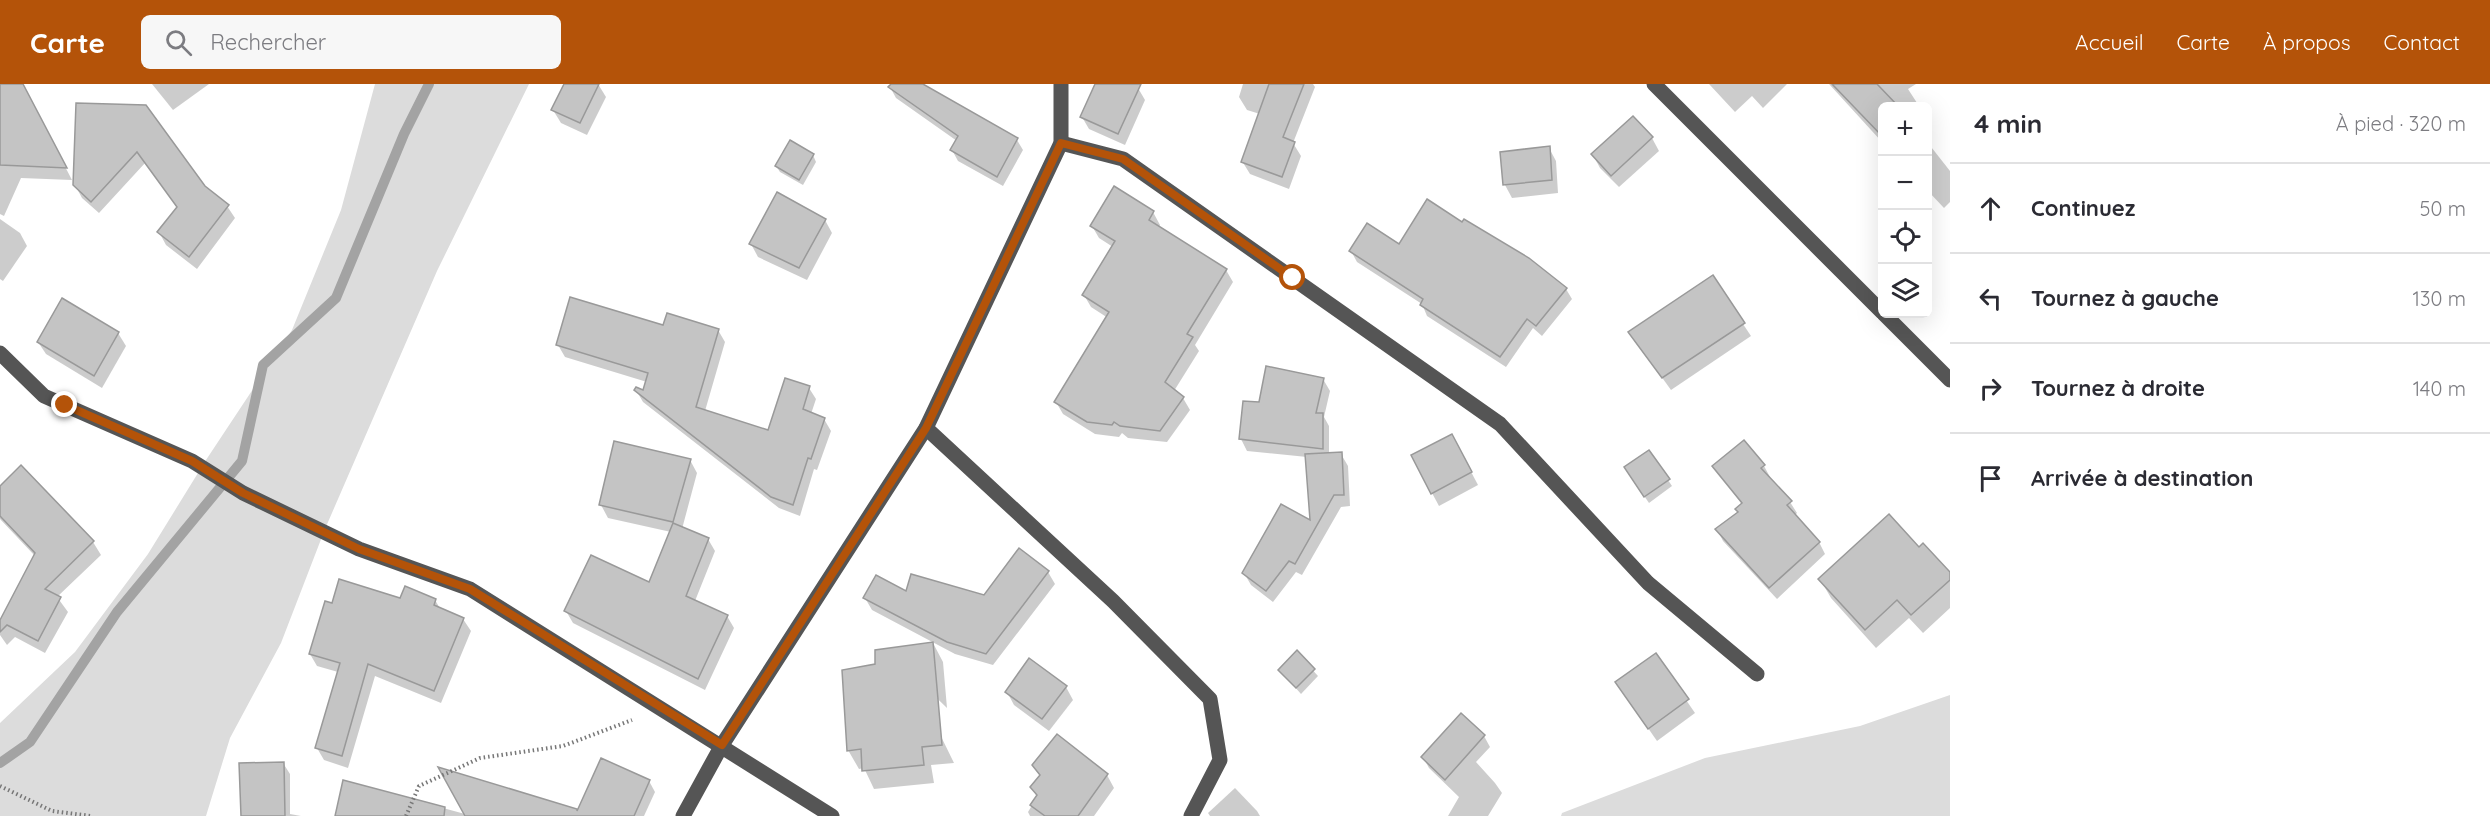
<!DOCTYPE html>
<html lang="fr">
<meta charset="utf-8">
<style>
:root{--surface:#fff;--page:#f7f7f7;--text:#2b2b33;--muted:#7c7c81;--line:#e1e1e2;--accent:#b45309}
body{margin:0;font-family:Quicksand,sans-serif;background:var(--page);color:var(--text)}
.controls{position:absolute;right:18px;top:18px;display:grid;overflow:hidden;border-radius:9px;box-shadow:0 6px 24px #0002}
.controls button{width:54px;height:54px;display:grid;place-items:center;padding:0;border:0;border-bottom:2px solid var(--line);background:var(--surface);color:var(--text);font:30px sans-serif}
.stop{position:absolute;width:18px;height:18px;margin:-14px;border:4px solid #b45309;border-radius:50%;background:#fff}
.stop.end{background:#b45309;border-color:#fff;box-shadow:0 2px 6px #0008}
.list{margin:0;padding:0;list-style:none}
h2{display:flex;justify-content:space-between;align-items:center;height:78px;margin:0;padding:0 24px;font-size:26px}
h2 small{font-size:20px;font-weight:400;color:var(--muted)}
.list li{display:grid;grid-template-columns:39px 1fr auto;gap:18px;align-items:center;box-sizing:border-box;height:90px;padding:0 24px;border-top:2px solid var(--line)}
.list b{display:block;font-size:22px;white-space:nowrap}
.list em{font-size:20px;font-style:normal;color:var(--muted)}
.icon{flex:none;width:33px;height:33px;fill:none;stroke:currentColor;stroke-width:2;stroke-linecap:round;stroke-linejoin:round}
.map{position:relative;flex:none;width:1950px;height:732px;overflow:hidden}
header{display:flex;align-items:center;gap:36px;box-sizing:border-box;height:84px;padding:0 30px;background:var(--accent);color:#fff}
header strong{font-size:28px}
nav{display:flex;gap:33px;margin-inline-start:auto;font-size:21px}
.search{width:420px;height:54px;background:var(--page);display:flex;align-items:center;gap:15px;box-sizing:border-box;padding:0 21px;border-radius:9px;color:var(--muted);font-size:22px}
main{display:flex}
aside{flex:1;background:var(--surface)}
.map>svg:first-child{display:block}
.green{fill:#dcdcdc}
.shadow{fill:#0003}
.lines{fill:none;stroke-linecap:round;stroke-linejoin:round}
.stream{stroke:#a3a3a3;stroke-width:10}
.building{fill:#c4c4c4;stroke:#999;stroke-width:1.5}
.path{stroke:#777;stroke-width:4;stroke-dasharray:1.5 3;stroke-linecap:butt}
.minor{stroke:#555;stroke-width:15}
.route{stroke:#b45309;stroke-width:8}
</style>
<header>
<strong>Carte</strong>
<div class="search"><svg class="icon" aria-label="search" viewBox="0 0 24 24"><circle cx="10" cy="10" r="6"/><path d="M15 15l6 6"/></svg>Rechercher</div>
<nav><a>Accueil</a><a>Carte</a><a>À propos</a><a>Contact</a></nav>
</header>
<main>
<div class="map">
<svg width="1950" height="732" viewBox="0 0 1950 732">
<rect width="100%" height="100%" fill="#fff"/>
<g class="green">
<path d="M375 0H529L437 187 325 445 281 559 230 654 206 732H0V639L75 568 148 470 206 376 292 246 341 126Z"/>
<path d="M1950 611V732H1561L1562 729 1705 674 1860 642Z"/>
</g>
<g class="shadow">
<path d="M0 0H22L72 96 21 94 4 132 0 130Z"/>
<path d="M152 0H209L173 26Z"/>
<path d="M565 0H598L606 13 587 51 561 39 553 26Z"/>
<path d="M892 0H920L1017 56 1023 66 1003 102 958 77 952 66 957 57 896 14 890 3Z"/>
<path d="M1097 0H1139L1138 4 1145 16 1125 61 1089 45 1082 33Z"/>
<path d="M1243 0H1313L1315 3 1293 59 1301 72 1289 105 1250 90 1242 77 1260 30 1247 26 1239 13Z"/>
<path d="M1709 0H1787L1763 24 1752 12 1735 28Z"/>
<path d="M1829 0H1916L1908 5 1919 22H1882V58Z"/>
<path d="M78 20 204 103 227 122 235 134 197 185 166 161 159 148 178 124 145 79 99 129 82 114 75 101Z"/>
<path d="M1652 54 1659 67 1619 103 1600 84 1593 71Z"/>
<path d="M1928 59 1950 87V118L1944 124 1928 107Z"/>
<path d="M1549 64 1556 77 1558 109 1512 114 1505 101Z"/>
<path d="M813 71 816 78 803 101 780 88 776 82Z"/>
<path d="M1153 128 1160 141 1158 144 1226 186 1233 198 1195 261 1199 267 1174 307 1183 314 1190 326 1167 358 1128 354 1122 349 1119 353 1095 350 1063 330 1056 318 1108 234 1091 223 1084 211 1113 163 1099 154 1092 142Z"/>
<path d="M0 135 20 149 27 162 3 197 0 195Z"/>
<path d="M825 136 832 149 807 196 758 173 751 160Z"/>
<path d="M1463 140 1566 205 1572 215 1542 252 1533 244 1506 283 1427 232 1422 220 1357 178 1351 167 1399 162Z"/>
<path d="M1743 240 1751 252 1671 306 1630 249Z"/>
<path d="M664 243 718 246 725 258 705 327 769 348 809 304 816 315 811 330 824 335 831 347 817 386 814 385 800 432 779 424 643 318 636 306 644 308 647 298 565 273 558 261Z"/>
<path d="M118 249 126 262 102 304 46 270 38 258Z"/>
<path d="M1323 295 1330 307 1324 333 1329 342V370H1341L1348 382 1350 422 1341 423 1302 491 1296 488 1273 518 1251 501 1244 489 1311 439 1307 373 1247 367 1241 355 1260 320Z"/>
<path d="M1459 365 1478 401 1439 422 1432 409Z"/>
<path d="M1649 368 1672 402 1649 419 1629 390Z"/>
<path d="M690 376 697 389 682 445 708 455 715 467 695 517 727 532 734 544 705 606 573 539 566 527 650 500 671 448 608 434 601 421Z"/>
<path d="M1764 382 1770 393 1769 394 1790 418 1797 429 1794 432 1819 458 1825 470 1777 515 1723 457 1717 445 1739 429 1742 420 1714 383Z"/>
<path d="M21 383 93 458 101 471 57 513 68 528 45 569 15 553 7 561 0 551V539L35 472 0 435V404Z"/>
<path d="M1919 466 1950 490V524L1923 549 1909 534 1876 564 1831 514 1820 495Z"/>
<path d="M1048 488 1055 500 993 581 955 570 872 526 865 514 907 509 985 513Z"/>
<path d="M401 515 435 516 441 526 463 535 471 547 441 619 375 592 348 684 324 676 317 664 338 588 317 582 310 570 333 521Z"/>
<path d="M933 559 943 578 947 624 909 587 954 679 931 681 934 699 874 705 864 684 859 685 848 666 877 581Z"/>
<path d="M1297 569 1318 592 1301 610 1280 586Z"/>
<path d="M1655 571 1695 629 1657 657 1625 611Z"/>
<path d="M1066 603 1073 616 1049 647 1014 621 1007 608Z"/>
<path d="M1484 652 1490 663 1476 678 1495 699 1502 709 1488 732H1448L1459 713 1429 684 1423 673Z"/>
<path d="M283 679 290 690V730L301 732H242Z"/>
<path d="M1034 682 1107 691 1114 704 1094 732H1030L1028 728 1037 713 1032 703 1041 693Z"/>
<path d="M649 697 655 708 644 732H576Z"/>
<path d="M1235 704 1257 727 1260 732H1210L1208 729Z"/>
<path d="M421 718 465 730 565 732H420Z"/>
</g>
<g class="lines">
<path class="stream" d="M0 679 30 658 117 528 242 377 263 281 336 214 404 50 429 0"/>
</g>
<g class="building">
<path d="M0 0H23L67 84 0 81Z"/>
<path d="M564 0H599L580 39 551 26Z"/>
<path d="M891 0H923L1018 54 997 93 950 66 958 52 888 3Z"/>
<path d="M1095 0H1141L1118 50 1080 33Z"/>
<path d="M1269 0H1304L1283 53 1295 58 1282 93 1241 78Z"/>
<path d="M1832 0H1877L1898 22H1882V48L1880 50Z"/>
<path d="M76 19 146 21 205 102 229 121 189 173 157 148 177 123 137 68 91 118 73 101Z"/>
<path d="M1633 32 1653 53 1611 92 1591 70Z"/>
<path d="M790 56 814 70 799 96 775 82Z"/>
<path d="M1550 62 1552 96 1503 101 1500 68Z"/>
<path d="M1114 102 1154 127 1149 136 1227 185 1187 250 1193 253 1165 298 1184 313 1160 347 1120 342 1114 338 1112 341 1087 338 1054 318 1109 228 1082 211 1115 157 1090 142Z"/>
<path d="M777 108 826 135 799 184 749 160Z"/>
<path d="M1427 115 1462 138 1464 135 1529 174 1567 204 1536 242 1527 235 1500 273 1420 221 1423 215 1349 167 1367 139 1399 160Z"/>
<path d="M1713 191 1745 239 1662 294 1628 248Z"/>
<path d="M570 213 663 241 667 229 719 245 696 323 768 346 785 294 810 302 803 325 825 334 811 375 808 374 793 421 771 413 634 306 636 303 643 306 648 289 556 261Z"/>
<path d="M62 214 119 248 94 292 37 258Z"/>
<path d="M1266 282 1324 294 1316 329H1323V365L1239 355 1243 317 1259 318Z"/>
<path d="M1452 350 1472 388 1431 410 1411 371Z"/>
<path d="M1744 356 1765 381 1761 384 1792 417 1787 421 1820 458 1769 504 1715 445 1738 428 1735 425 1742 419 1712 382Z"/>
<path d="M614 357 691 375 673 438 599 421Z"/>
<path d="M1649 366 1670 395 1644 413 1624 383Z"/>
<path d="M1342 368 1344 411H1334L1295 480 1289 477 1266 507 1242 489 1281 420 1310 436 1305 370Z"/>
<path d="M21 381 94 457 45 505 61 513 38 557 7 541 0 548V536L35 469 0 432V402Z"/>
<path d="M1889 430 1919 463 1923 459 1950 488V496L1911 531 1897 516 1865 546 1818 495Z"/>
<path d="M673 439 709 454 686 512 728 531 698 595 564 527 591 471 649 498Z"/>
<path d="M1019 464 1049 487 986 570 947 558 863 514 876 491 906 507 911 490 984 511Z"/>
<path d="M339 495 400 514 405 502 436 515 434 521 464 534 434 607 368 580 342 672 315 664 340 579 309 570 325 517 332 519Z"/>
<path d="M933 558 942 661 922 663 924 681 862 687 861 665 847 667 842 586 875 580V566Z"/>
<path d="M1297 566 1315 585 1296 604 1278 586Z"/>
<path d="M1656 569 1689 615 1648 645 1615 598Z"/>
<path d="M1029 574 1067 602 1042 635 1005 608Z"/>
<path d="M1461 629 1485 651 1445 696 1421 673Z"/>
<path d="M1057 650 1108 690 1078 732H1045L1030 721 1037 711 1030 703 1040 691 1032 681Z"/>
<path d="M601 674 650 696 634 732H465L438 683 577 725V727Z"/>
<path d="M284 678 285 732H241L239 679Z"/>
<path d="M343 696 445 723 444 732H335Z"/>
</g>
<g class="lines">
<g class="path">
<path d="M0 702 52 727 91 732"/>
<path d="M406 732 419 702 480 674 563 662 632 636"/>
</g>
<g class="minor">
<path d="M1654 0 1882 228"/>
<path d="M1061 59 1123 75 1500 340 1648 499 1757 590"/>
<path d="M1884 230 1950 296"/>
<path d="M0 269 44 312 192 377 243 409 359 465 470 505 832 732"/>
<path d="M926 344 1113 517 1210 615 1220 676 1191 732"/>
<path d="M683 732 722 661 926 344 1061 59V0"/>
</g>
</g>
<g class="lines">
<path class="route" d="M65 321 192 377 243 409 359 465 470 505 722 661 926 344 1061 59 1123 75 1293 194"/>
</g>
</svg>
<div class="controls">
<button>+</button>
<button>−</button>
<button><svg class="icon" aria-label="locate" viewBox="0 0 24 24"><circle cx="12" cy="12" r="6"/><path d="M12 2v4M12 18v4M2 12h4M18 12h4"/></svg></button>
<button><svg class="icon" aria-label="layers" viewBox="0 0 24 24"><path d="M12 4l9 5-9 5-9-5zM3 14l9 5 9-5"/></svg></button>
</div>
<div class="stop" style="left:1293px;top:194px"></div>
<div class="stop end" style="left:65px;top:321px"></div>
</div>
<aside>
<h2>4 min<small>À pied · 320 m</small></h2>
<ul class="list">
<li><svg class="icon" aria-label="ahead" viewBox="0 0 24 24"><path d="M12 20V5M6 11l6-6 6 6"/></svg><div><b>Continuez</b></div><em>50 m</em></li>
<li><svg class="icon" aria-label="left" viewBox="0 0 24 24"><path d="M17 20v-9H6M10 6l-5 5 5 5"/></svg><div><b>Tournez à gauche</b></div><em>130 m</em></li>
<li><svg class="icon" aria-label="right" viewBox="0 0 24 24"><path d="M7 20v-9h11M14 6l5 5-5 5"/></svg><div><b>Tournez à droite</b></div><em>140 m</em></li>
<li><svg class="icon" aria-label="arrive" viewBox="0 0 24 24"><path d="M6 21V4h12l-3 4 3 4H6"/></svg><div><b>Arrivée à destination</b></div></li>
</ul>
</aside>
</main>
